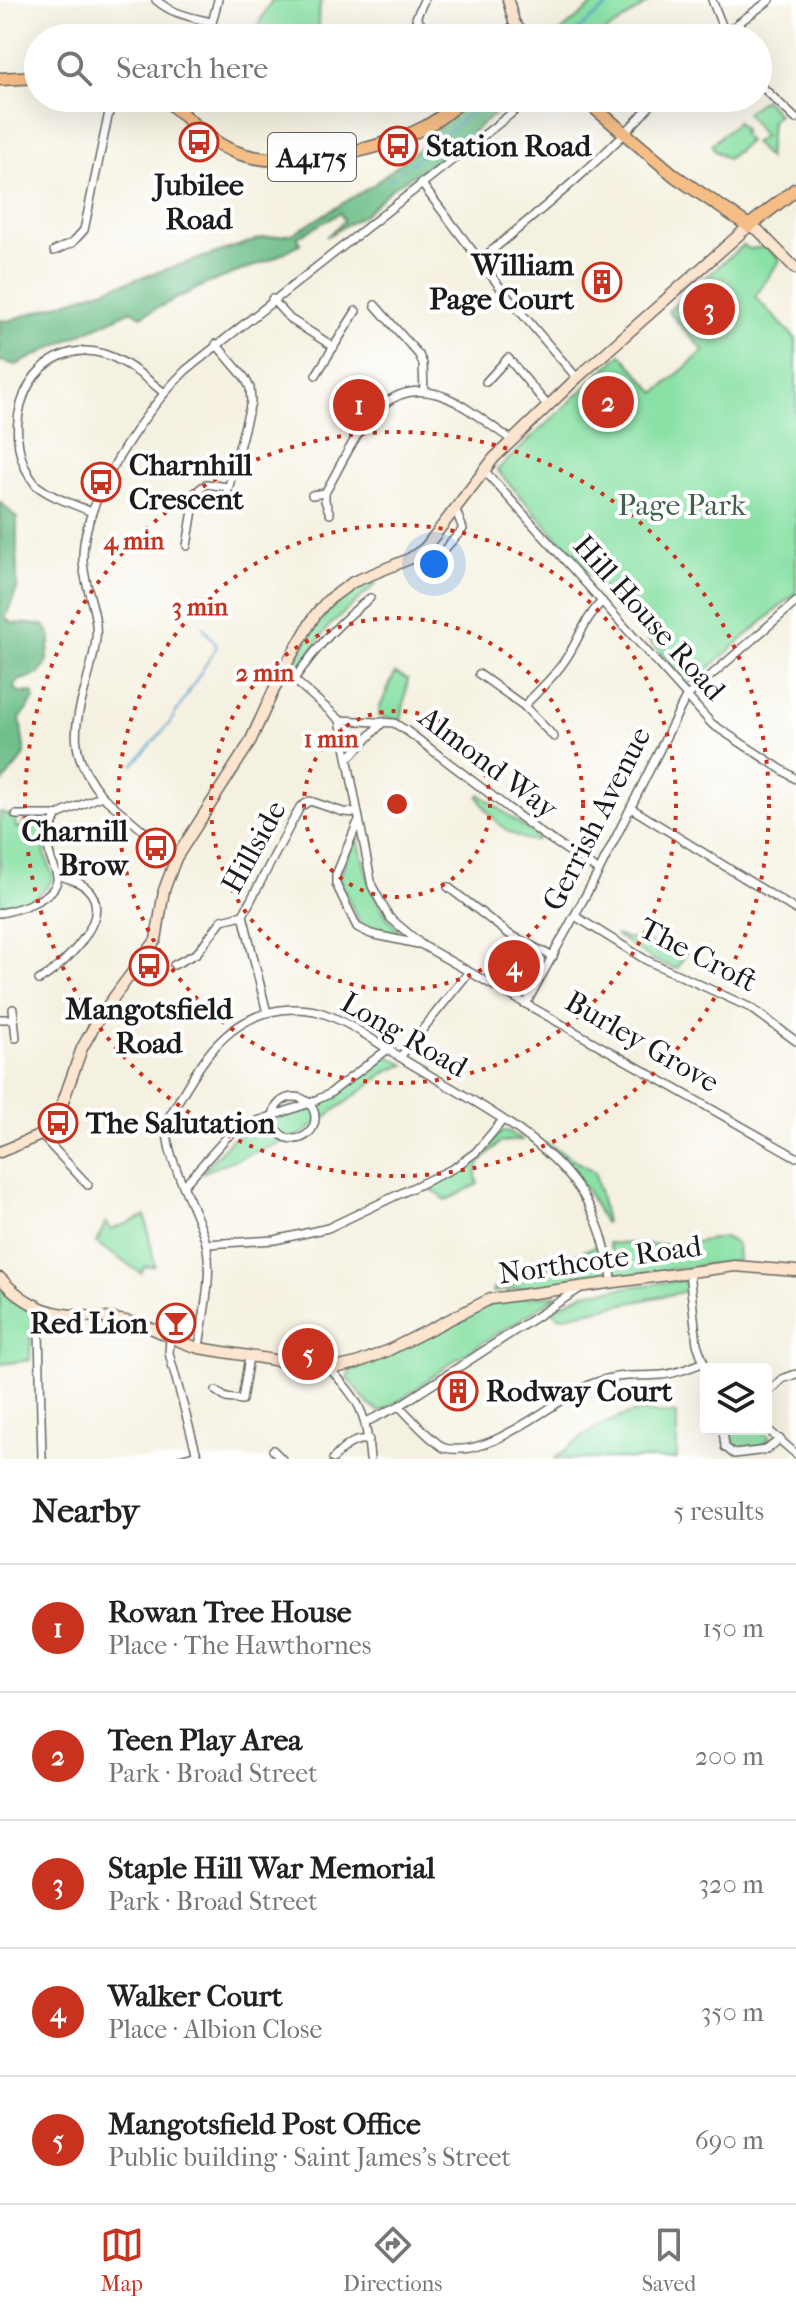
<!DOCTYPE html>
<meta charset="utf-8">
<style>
:root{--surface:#fff;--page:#f6f6f6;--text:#222;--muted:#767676;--line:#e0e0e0;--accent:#c8321e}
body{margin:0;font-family:"IM FELL French Canon",serif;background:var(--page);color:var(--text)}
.controls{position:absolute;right:24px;bottom:24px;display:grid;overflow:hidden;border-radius:8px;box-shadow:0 8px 32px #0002}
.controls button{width:72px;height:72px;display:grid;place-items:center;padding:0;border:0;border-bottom:2px solid var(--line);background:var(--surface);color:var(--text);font:40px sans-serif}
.you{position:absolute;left:434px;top:564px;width:28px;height:28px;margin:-20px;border:6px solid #fff;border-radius:50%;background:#1a73e8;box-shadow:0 0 0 12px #1a73e833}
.badge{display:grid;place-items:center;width:52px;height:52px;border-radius:50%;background:var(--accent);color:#fff;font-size:26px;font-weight:700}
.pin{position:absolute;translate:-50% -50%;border:4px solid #fff;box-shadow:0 2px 8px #0006}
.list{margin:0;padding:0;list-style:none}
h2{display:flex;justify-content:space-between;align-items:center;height:104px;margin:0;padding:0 32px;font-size:34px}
h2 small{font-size:26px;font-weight:400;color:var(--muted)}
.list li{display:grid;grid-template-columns:52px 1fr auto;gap:24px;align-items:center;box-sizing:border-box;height:128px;padding:0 32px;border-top:2px solid var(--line)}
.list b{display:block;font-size:30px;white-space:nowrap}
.list p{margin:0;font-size:26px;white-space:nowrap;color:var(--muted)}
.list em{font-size:26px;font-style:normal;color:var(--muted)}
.icon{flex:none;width:44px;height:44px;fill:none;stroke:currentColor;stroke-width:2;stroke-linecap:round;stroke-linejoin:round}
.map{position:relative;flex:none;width:796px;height:1459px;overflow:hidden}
.search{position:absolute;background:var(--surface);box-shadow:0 8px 32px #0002;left:24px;right:24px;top:24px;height:88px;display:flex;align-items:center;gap:20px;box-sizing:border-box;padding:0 28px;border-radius:44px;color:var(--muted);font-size:30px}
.sheet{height:744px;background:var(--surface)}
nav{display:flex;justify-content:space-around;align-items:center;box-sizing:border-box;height:112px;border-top:2px solid var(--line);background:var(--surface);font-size:22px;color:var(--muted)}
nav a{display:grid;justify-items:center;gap:4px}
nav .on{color:var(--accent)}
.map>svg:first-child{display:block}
.green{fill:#8ae1a5;stroke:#537e60;stroke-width:2}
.forest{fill:#6fbf8a;stroke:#466e53;stroke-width:2}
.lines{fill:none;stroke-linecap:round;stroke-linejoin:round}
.stream{stroke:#57a1ce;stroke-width:2}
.street-casing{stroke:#686761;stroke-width:10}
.secondary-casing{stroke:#686761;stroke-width:13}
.primary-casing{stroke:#686761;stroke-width:15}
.street{stroke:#fff;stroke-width:7}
.secondary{stroke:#fbe5cf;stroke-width:10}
.primary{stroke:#f6be87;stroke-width:12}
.ring{fill:none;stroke:#c8321e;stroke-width:4;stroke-dasharray:4 8}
.labels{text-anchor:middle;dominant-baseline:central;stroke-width:8;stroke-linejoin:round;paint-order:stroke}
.shield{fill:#fff;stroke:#606060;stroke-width:2}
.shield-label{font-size:28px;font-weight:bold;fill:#1c1c1c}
.poi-label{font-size:30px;font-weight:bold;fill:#1c1c1c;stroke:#fff;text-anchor:start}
.park-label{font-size:30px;fill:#42614c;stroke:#fff}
.street-label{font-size:30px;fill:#1c1c1c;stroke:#fff}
.centre{fill:#c8321e;stroke:#fff;stroke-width:4}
.ring-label{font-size:24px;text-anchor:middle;font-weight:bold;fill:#c8321e;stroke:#fff;stroke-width:8;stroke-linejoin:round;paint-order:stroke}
</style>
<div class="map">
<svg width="796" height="1459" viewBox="0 0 796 1459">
<rect width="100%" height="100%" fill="#fff"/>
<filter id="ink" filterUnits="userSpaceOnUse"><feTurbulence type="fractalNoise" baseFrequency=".0125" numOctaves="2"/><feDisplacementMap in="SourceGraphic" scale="16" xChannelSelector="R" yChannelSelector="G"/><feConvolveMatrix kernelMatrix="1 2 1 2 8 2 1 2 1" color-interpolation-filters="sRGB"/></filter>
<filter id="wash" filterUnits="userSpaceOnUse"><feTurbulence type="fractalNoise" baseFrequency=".006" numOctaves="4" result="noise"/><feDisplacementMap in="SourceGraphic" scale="32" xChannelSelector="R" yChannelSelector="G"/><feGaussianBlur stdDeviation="1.8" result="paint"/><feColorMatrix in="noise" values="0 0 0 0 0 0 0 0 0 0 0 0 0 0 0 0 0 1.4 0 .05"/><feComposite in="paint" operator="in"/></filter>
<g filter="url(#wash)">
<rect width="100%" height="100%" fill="#f5f1e1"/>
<g class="green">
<path d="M272 0H321L318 18 319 28 374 36 379 32H396L394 38H255L260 21Z"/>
<path d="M599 0H652L597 38H553Z"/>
<path d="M764 99 778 114 771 121 768 158 753 143 763 136 746 113Z"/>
<path d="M737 122 744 130 742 132 748 142 727 159 714 150 712 144Z"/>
<path d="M743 245 750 249 766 247 780 260 755 297 796 339V593L689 685 497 470 621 354 656 393 704 351 668 311Z"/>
<path d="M373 581 376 584 328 627 299 668H291C315 627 328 600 373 581Z"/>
<path d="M395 673 408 679 401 721 379 716V709Z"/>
<path d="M480 794 538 838 535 841C510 839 489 818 478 796Z"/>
<path d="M0 812 15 817 16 828 22 827 24 820 37 817 46 821 45 854 53 876C47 896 20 905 0 909Z"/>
<path d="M355 836 358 838C366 873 372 903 398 930L396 936 368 931 362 927 341 885 339 878Z"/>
<path d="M615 935 686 953 677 969 655 961Z"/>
<path d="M389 1056 405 1065 390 1070 301 1135C289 1137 283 1142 272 1146 247 1155 224 1163 200 1174L233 1138 244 1131 330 1097 379 1060Z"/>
<path d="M502 1131H508L522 1140 500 1142C489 1155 470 1166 478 1184L445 1201 440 1194 427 1188C457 1175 480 1156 502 1131Z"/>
<path d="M546 1143 595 1172 606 1222 604 1223 587 1190 544 1146Z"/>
<path d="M145 1216 155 1266 144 1267 141 1273 96 1243 106 1222 111 1230Z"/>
<path d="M724 1237 737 1244 738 1261 622 1276 617 1273 609 1243 680 1245Z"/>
<path d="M600 1244 607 1270 604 1278 493 1292V1289Z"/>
<path d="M682 1280 687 1285 688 1291 560 1317 551 1310 584 1293Z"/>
<path d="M0 1288 13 1302 36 1315 31 1330 30 1360 0 1364Z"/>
<path d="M559 1295 452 1362 401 1400 380 1412 369 1405 347 1377 351 1370 377 1360 478 1307 506 1299Z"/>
<path d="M637 1412 677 1414V1459H555C578 1438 606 1419 637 1412Z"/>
<path d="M727 1429H762L770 1437C762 1452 740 1454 728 1444Z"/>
</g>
<g class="forest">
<path d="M474 98H518L478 127 455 150 393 187 365 214 326 237 344 221 340 213 298 237 300 244 270 260 206 284 141 316 132 310 16 365 0 361V320L8 321 262 238 292 234 373 185 427 142 444 122Z"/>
<path d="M0 502 17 518V589L5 618 12 623 44 625 51 637 46 664 39 674 18 681 13 687 21 693 33 692 35 698 20 719 25 755 0 786Z"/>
</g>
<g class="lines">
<g class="stream">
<path d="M568 38 615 0"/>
<path d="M411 164 488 98"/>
<path d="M401 171 404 168"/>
<path d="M390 180 394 176"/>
<path d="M133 765 169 724 217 646 203 627"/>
</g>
</g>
</g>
<g filter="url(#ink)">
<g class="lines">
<g class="street-casing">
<g id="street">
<path d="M156 0C172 14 191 17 211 22"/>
<path d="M424 0 416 18 425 29"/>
<path d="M712 0 727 38"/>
<path d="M208 38 218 0"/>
<path d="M718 38 770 0"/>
<path d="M758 83 796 119"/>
<path d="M182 113 188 98"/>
<path d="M421 183 506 295 577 378"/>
<path d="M54 251 72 243 84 230 112 98"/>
<path d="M479 261C541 210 604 160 657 98"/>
<path d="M272 299 290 319 334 347"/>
<path d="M375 305 419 355 423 364 424 392"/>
<path d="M216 344 245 378 250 388 251 402 224 505"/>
<path d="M316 375 356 311"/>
<path d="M486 382 508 358 548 406"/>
<path d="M483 469 712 724 796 779"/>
<path d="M312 495 325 493"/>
<path d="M92 512C74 504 52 498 36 485 0 442 17 356 82 351 113 349 141 374 163 392"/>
<path d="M330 514 325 501V493C354 443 382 362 456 402 475 413 494 428 512 440"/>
<path d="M187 546 196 492 206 484 228 487"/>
<path d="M422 574 463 529 455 508"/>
<path d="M283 670 340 720 372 886 389 917 422 945 796 1157"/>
<path d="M479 674 524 706 554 737"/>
<path d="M294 679C318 646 338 623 370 598"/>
<path d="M524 706C540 689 557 674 569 654 581 634 585 619 602 601"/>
<path d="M340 720 394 723 407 731 541 833 599 871"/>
<path d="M348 759 383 722"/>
<path d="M631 808 796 910"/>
<path d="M16 815H57"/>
<path d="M357 824 336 875V884L357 927 371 934 418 944"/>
<path d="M176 858 102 796C52 736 89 702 96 639 99 613 84 587 83 561 81 500 145 411 186 370L531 98"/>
<path d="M448 887 509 934 553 957"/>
<path d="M0 913C16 910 55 899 57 880 58 874 54 868 52 862 45 845 49 831 57 815L102 796"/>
<path d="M575 916 646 960 751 1008 796 1041"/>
<path d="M174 965 197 953 222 920 243 915"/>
<path d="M39 980C60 969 111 921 91 893 83 882 70 879 57 875"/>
<path d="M526 1004 599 871 686 697 796 602"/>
<path d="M13 1009 16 1038"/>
<path d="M267 1013 243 915 300 807 310 801 343 812 357 813"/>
<path d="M0 1019H14"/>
<path d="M400 1057 469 972"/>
<circle cx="294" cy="1118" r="21"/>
<path d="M41 1135 88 1185"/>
<path d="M185 1184 226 1138 240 1127 310 1103 329 1094 388 1049"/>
<path d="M207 1244 275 1240 328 1228 454 1168 476 1152 502 1121"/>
<path d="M689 1272 697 1344 706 1369"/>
<path d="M42 1309 39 1331 42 1459"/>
<path d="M170 1339 169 1353 198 1459"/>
<path d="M199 1348C203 1315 212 1280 207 1248 200 1209 158 1153 169 1117 194 1075 216 1028 266 1013 281 1009 300 1008 315 1011 347 1019 378 1044 406 1061 460 1094 530 1128 570 1177 597 1210 605 1242 613 1283"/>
<path d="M330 1369C361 1403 366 1412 370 1459"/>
<path d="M216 1391 226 1398 242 1400 249 1357"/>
<path d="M766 1394 782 1379 796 1374"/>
<path d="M399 1406C413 1420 427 1437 444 1448 492 1459 550 1401 594 1383 620 1373 635 1377 661 1375 675 1374 689 1368 702 1363"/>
<path d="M366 1422 399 1406 579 1289"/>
<path d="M766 1428 796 1454"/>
<path d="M723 1429 725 1447 734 1454 766 1450 780 1439"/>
<path d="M273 1450 282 1459"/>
<path d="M180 1459 197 1454"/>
<path d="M333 1459C343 1448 353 1438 369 1440"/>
</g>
</g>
<g class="secondary-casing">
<g id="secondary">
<path d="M508 0 514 22 525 38"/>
<path d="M0 1152 41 1135 59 1113 82 1048 100 1016 156 940 164 890 176 858 249 744 283 670 315 615 327 601 353 582 409 559 425 548 494 458 577 378 749 226 758 230 796 269"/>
<path d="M0 1278C46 1328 79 1309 136 1323 158 1329 176 1342 199 1348L330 1369 357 1363 387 1351 490 1299 735 1266 796 1271"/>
</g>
</g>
<g class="primary-casing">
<g id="primary">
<path d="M0 79 38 77"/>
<path d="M164 98C186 116 206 140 233 151 283 172 378 152 425 127 440 119 453 108 465 98"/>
<path d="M583 98 675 176 749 226 796 189"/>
</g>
</g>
<use href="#street" class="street"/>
<use href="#secondary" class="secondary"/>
<use href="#primary" class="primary"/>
</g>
</g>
<g class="ring">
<circle cx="397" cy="804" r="93"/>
<circle cx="397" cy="804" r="186"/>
<circle cx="397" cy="804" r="279"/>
<circle cx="397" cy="804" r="372"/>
</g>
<defs>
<g id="bus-ring" transform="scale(2)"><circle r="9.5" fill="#fff" stroke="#c8321e" stroke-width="1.5"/><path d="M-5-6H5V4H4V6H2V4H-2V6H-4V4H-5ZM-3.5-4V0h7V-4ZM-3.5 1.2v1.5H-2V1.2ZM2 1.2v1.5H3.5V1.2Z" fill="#c8321e"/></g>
<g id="building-ring" transform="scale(2)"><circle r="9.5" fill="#fff" stroke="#c8321e" stroke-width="1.5"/><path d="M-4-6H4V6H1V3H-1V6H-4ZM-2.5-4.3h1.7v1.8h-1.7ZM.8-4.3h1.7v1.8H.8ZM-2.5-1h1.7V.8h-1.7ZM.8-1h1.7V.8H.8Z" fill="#c8321e"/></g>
<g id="bar-ring" transform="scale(2)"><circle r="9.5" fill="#fff" stroke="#c8321e" stroke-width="1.5"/><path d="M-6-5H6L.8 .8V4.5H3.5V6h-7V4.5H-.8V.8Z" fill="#c8321e"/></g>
</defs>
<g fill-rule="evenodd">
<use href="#bus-ring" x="199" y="142"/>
<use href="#bus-ring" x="398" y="146"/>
<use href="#building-ring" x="602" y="282"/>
<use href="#bus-ring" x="101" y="482"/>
<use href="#bus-ring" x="156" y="848"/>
<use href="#bus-ring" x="149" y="966"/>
<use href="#bus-ring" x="58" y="1123"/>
<use href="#bar-ring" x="176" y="1323"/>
<use href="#building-ring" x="458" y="1391"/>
</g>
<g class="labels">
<rect class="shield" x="268" y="133" width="88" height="48" rx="6"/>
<g class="shield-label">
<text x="312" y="157">A4175</text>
</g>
<g class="poi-label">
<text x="426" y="146">Station Road</text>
<text x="199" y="185" text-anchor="middle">Jubilee<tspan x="199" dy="34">Road</tspan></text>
<text x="574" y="265" text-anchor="end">William<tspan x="574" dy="34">Page Court</tspan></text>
<text x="129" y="465">Charnhill<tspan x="129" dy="34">Crescent</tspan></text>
<text x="128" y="831" text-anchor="end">Charnill<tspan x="128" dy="34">Brow</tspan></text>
<text x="149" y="1009" text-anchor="middle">Mangotsfield<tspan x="149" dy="34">Road</tspan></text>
<text x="86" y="1123">The Salutation</text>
<text x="148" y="1323" text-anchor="end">Red Lion</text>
<text x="486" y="1391">Rodway Court</text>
</g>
<g class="park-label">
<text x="682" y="505">Page Park</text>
</g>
<g class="street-label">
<text transform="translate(649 618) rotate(48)">Hill House Road</text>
<text transform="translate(488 763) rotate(37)">Almond Way</text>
<text transform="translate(597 819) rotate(-63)">Gerrish Avenue</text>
<text transform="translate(254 847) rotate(-61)">Hillside</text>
<text transform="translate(698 955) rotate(27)">The Croft</text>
<text transform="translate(404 1035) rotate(30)">Long Road</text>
<text transform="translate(642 1042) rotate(30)">Burley Grove</text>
<text transform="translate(600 1260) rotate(-8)">Northcote Road</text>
</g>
</g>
<circle cx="397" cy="804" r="12" class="centre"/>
<g class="ring-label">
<text x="134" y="549">4 min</text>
<text x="200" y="615">3 min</text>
<text x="265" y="681">2 min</text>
<text x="331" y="747">1 min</text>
</g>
</svg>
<div class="controls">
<button><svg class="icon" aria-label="layers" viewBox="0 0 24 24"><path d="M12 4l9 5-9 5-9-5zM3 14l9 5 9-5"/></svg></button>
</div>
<div class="you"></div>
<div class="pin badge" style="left:359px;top:405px">1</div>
<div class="pin badge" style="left:608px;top:402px">2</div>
<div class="pin badge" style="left:709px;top:309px">3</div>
<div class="pin badge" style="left:514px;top:966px">4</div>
<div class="pin badge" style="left:308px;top:1354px">5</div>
<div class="search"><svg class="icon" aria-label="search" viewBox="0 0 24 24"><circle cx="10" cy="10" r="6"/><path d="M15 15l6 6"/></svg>Search here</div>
</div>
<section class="sheet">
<h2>Nearby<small>5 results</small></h2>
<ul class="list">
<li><span class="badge">1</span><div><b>Rowan Tree House</b><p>Place · The Hawthornes</p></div><em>150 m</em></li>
<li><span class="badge">2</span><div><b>Teen Play Area</b><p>Park · Broad Street</p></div><em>200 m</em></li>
<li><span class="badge">3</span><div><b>Staple Hill War Memorial</b><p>Park · Broad Street</p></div><em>320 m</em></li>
<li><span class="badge">4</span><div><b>Walker Court</b><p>Place · Albion Close</p></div><em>350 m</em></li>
<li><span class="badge">5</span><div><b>Mangotsfield Post Office</b><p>Public building · Saint James's Street</p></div><em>690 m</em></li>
</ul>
</section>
<nav>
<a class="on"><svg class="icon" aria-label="map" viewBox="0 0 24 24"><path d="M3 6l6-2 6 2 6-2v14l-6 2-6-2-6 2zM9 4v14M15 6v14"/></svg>Map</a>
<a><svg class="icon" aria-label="directions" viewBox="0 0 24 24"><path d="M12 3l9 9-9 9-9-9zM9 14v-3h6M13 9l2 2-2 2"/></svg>Directions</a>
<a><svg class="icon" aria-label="saved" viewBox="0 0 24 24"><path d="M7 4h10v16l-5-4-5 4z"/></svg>Saved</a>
</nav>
